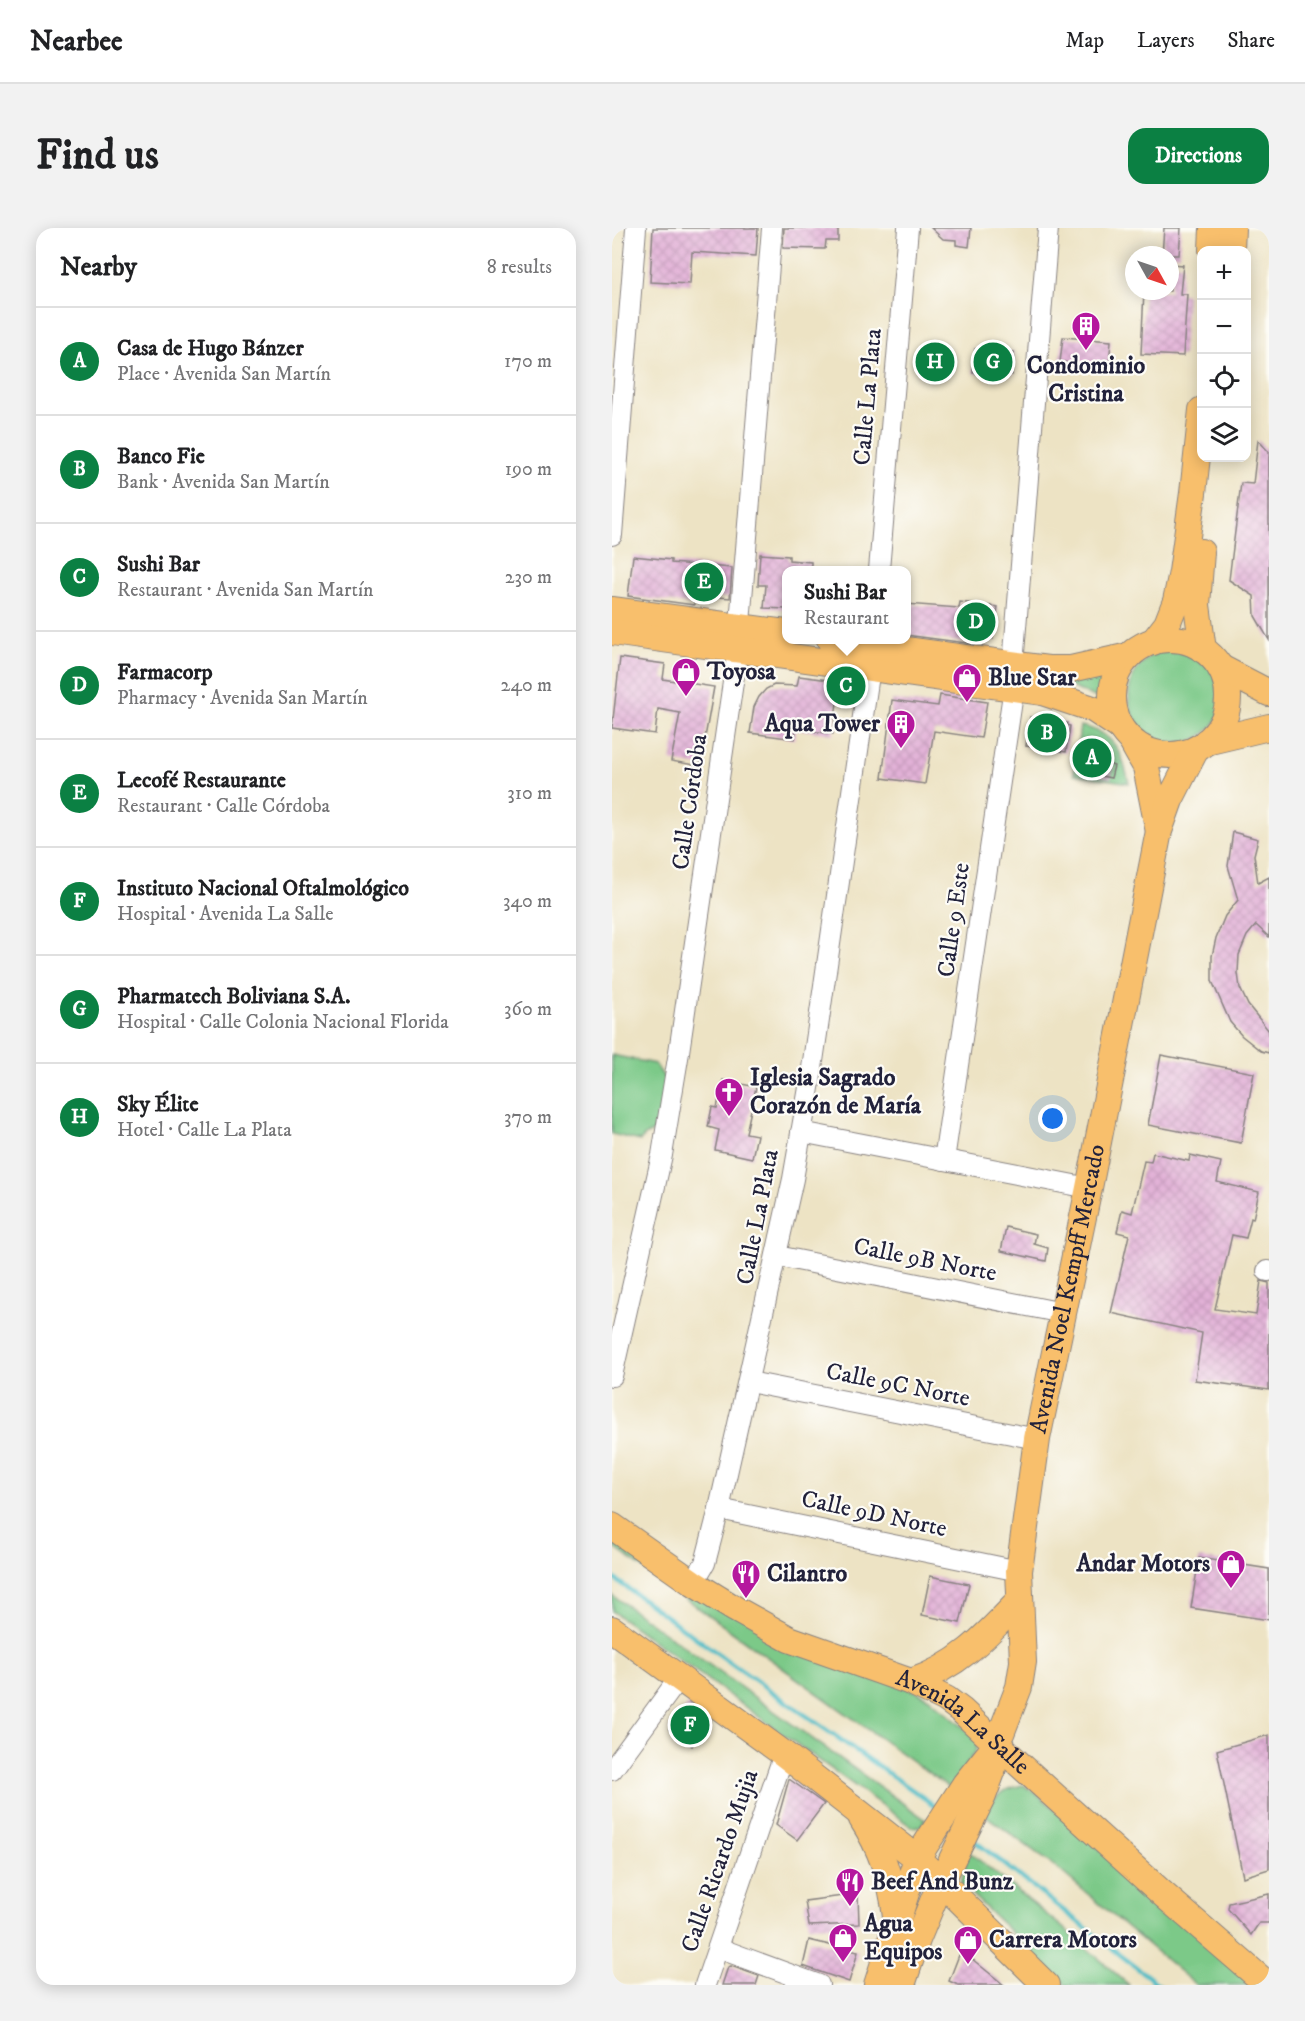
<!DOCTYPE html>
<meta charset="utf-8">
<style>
:root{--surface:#fff;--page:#f2f2f2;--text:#202124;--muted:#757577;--line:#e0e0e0;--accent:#0b8043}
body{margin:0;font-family:"IM FELL DW Pica",serif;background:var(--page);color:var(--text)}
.controls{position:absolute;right:18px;top:18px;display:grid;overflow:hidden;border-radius:12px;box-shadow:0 3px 15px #0003}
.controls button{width:54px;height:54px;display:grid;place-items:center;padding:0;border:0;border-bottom:2px solid var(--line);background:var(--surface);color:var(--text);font:30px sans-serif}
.compass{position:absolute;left:513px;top:18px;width:54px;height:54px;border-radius:50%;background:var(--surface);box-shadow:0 3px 15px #0003;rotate:130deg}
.you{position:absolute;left:441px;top:891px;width:21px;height:21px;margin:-15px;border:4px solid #fff;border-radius:50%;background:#1a73e8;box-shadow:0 0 0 9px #1a73e833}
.badge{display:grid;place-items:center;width:39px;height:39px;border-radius:50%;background:var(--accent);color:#fff;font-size:20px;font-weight:700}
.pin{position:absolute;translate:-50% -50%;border:3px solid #fff;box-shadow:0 2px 6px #0006}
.popup{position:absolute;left:170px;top:338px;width:129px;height:78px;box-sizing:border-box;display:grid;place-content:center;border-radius:12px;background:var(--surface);filter:drop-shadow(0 2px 4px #0005);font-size:20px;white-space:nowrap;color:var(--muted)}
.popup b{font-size:22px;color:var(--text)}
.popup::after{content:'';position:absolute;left:50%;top:100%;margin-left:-12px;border:12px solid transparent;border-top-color:var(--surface)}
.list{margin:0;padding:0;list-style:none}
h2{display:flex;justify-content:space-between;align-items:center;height:78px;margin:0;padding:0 24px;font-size:26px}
h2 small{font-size:20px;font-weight:400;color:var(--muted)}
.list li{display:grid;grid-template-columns:39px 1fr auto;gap:18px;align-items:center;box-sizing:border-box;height:108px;padding:0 24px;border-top:2px solid var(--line)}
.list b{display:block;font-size:22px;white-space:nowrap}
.list p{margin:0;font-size:20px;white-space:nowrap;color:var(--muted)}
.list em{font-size:20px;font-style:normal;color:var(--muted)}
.icon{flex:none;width:33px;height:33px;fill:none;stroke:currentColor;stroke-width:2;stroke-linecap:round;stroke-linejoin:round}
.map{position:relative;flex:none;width:657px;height:1757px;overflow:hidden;border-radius:18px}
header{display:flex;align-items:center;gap:36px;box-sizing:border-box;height:84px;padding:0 30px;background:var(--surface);border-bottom:2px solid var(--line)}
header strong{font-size:28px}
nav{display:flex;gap:33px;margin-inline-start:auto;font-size:21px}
.intro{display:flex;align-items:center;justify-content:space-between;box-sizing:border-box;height:144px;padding:0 36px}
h1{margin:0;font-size:42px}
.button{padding:15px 27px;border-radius:18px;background:var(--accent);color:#fff;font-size:21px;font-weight:700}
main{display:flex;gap:36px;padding:0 36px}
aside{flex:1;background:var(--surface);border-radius:18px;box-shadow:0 3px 15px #0003}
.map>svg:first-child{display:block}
.green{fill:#7cc988;stroke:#4f7662;stroke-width:1.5}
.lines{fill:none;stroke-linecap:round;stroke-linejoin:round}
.stream{stroke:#4ebcc6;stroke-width:4.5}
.building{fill:url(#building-cross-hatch)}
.minor-casing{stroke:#888280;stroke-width:22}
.major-casing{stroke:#888280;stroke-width:28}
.minor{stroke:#fff;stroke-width:20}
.major{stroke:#f8bf6c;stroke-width:26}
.labels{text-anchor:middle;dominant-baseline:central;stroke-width:4.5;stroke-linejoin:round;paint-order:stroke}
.poi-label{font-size:24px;font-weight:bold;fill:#22223b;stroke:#fdfcf7;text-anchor:start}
.street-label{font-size:24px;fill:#22223b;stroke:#fdfcf7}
</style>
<header>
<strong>Nearbee</strong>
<nav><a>Map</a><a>Layers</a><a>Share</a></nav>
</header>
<div class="intro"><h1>Find us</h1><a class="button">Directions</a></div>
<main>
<aside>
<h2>Nearby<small>8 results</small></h2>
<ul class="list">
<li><span class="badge">A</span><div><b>Casa de Hugo Bánzer</b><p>Place · Avenida San Martín</p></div><em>170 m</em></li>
<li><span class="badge">B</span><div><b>Banco Fie</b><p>Bank · Avenida San Martín</p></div><em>190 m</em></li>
<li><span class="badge">C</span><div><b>Sushi Bar</b><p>Restaurant · Avenida San Martín</p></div><em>230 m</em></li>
<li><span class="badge">D</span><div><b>Farmacorp</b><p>Pharmacy · Avenida San Martín</p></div><em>240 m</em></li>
<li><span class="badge">E</span><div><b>Lecofé Restaurante</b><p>Restaurant · Calle Córdoba</p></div><em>310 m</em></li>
<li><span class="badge">F</span><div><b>Instituto Nacional Oftalmológico</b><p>Hospital · Avenida La Salle</p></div><em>340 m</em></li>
<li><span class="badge">G</span><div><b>Pharmatech Boliviana S.A.</b><p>Hospital · Calle Colonia Nacional Florida</p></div><em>360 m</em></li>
<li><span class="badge">H</span><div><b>Sky Élite</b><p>Hotel · Calle La Plata</p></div><em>370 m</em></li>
</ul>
</aside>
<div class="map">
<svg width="657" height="1757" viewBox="0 0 657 1757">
<defs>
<pattern id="building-cross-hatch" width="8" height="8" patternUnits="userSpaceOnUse" patternTransform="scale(1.5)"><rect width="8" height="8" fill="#e2b1d7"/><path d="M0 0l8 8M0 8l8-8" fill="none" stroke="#c298b9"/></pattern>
</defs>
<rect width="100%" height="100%" fill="#fdfcf7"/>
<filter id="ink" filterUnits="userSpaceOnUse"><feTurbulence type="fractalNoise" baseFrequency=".0167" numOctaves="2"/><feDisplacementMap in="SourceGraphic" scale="12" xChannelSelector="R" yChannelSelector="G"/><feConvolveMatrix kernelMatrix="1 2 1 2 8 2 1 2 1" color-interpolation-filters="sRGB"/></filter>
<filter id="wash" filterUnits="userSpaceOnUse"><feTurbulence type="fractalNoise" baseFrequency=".008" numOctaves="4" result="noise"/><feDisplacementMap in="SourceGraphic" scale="24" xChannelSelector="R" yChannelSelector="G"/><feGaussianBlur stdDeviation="1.35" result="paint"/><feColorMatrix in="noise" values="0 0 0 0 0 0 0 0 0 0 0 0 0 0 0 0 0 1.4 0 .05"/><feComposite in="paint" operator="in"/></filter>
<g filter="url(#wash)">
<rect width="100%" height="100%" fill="#ede3c4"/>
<g class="green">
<circle cx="564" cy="468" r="47"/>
<path d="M494 447 490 472 447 454Z"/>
<path d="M468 498C503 505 509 523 517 555L462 546Z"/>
<path d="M0 827 43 836 51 848 57 851 48 901 34 907 28 913 0 906Z"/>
<path d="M0 1308 317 1470 366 1512 363 1525 338 1560 0 1318Z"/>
<path d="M0 1367 314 1592 309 1598 300 1599 0 1383Z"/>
<path d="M411 1557 425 1566 649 1757H584L445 1640 373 1587C383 1566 389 1562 411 1557Z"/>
<path d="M356 1623 455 1703 517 1757H454L349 1656Z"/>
</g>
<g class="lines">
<g class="stream">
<path d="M0 1349 123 1438 322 1577"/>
<path d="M360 1611 547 1757"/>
</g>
</g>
<g id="blocks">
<g class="building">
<path d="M41 0H146L144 28 80 24 78 56 38 54Z"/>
<path d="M172 0H226V13H214L213 21 171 20Z"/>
<path d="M319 0H359L357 19 344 17V12L331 11Z"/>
<path d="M552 0H569L567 27H550Z"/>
<path d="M558 36 571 37 568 66H575L571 128 529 126 532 63H558Z"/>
<path d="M451 109 499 113 497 138 448 134Z"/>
<path d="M363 121 402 124 400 147 361 145Z"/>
<path d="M646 212 657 224V412L643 388 642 368 617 352 629 255 641 256Z"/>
<path d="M148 326 177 328V332L199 334V342H174V381L152 380 154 357H146Z"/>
<path d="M21 328 59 332V335L120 340 118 370 83 367 82 377 16 368Z"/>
<path d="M348 374 386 379 381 411 363 409 362 416 294 407V376L347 380Z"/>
<path d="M8 430 53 436 51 451 102 459 88 538 59 533 68 485 46 481 43 506 0 500Z"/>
<path d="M187 448 239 455 243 461 242 469 226 467 221 506 184 501 183 511 138 505 142 479 147 469 154 461 162 457 185 458Z"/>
<path d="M328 467 375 474 369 510 322 503 313 556 270 550 280 472 326 478Z"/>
<path d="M418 489 455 495 454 497 458 498 454 524 414 518Z"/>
<path d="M477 520 494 526 492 535 502 538 499 550 474 545 476 539 466 537 468 521 476 523Z"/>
<path d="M621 604 646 611 642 627 646 655 657 649V709L644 697 635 708 627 727 626 745 628 760 636 777 657 803V825L649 823 630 808 618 794 600 753V728L604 710 613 688 626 672 616 638Z"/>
<path d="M549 827 642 845 629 915 536 897Z"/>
<path d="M111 852 144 859 134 905 145 907 140 930 103 922 107 902 96 899 100 879 105 880Z"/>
<path d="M541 925 577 933 578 927 609 934 605 954 647 964 641 991 639 990 634 1010 620 1007 603 1081 644 1087 649 1053 657 1055V1162L583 1152 590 1105 499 1085 517 1007 505 1004 510 982 520 985 532 933 539 934Z"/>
<path d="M394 999 424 1006 422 1016 436 1020 434 1033 389 1023Z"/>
<path d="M587 1330 657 1341V1392L579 1380Z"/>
<path d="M318 1348 357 1356 348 1395 310 1387Z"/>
<path d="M77 1476 99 1493 80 1518 57 1501Z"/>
<path d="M657 1507V1641L631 1649 605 1522Z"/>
<path d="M177 1551 212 1576 185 1612 164 1597Z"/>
<path d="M246 1666 247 1696 197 1698 193 1673Z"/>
<path d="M657 1666V1695H647L639 1707 616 1681 617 1675Z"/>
<path d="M197 1712 246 1724 237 1754 191 1738Z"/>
<path d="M349 1722 392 1757H346L337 1753Z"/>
<path d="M119 1738 147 1748 144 1757H110L116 1739Z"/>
</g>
</g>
</g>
<g filter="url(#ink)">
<use href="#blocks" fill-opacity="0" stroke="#888280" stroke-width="1.5"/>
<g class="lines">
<g class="minor-casing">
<g id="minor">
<path d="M0 307 24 0"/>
<path d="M267 342 296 0"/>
<path d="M401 437 436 0"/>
<path d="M189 904 477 960"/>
<path d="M332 932 402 459"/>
<path d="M165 1028 451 1085"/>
<path d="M655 1043H657"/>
<path d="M0 1148 50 927 67 824 126 420 160 0"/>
<path d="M137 1154 425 1211"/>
<path d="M107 1281 407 1343"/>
<path d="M81 1355 93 1335 107 1281 181 951 198 854 260 426"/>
<path d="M0 1542 68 1449"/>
<path d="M106 1720 207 1757"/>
<path d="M93 1757 172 1526"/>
</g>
</g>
<g class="major-casing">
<g id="major">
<path d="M600 22 601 0"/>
<path d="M619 22 620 0"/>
<path d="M589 324 585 377 591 422"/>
<path d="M0 382 174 405"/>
<path d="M0 404 430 464 481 481 508 499"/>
<circle cx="558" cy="469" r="58"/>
<path d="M218 412 436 441H459L517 428"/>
<path d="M541 414 555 396 564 373 570 344 581 265 590 182"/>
<path d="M609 440 657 465"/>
<path d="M520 514 534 539 546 599"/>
<path d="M594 514 657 499"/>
<path id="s1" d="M0 1298 81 1355 123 1381 177 1411 299 1454 334 1471 350 1483 385 1516 552 1667 656 1757"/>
<path d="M0 1401 172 1526 305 1630 434 1757"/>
<path d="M299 1454C347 1438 374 1408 408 1372"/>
<path d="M250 1591C269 1620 280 1654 284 1688"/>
<path d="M265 1757 305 1630 353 1556 381 1521"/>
<path id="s2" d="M290 1757 305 1712 329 1654 371 1568 380 1544 385 1516 407 1459 411 1434 407 1343 425 1211 477 960 547 603 558 572 584 521"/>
</g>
</g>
<use href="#minor" class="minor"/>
<use href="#major" class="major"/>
</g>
</g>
<defs>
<g id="building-pin" transform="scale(1.5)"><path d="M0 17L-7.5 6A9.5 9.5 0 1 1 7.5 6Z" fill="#b5179e" stroke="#fdfcf7"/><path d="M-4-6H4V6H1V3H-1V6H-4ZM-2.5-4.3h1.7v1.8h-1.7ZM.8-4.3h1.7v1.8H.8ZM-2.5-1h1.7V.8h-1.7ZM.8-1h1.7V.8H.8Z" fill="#fff"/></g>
<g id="shop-pin" transform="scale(1.5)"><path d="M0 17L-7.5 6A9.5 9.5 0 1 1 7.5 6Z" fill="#b5179e" stroke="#fdfcf7"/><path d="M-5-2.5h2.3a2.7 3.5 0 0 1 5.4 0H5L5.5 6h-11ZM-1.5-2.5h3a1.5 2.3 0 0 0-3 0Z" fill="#fff"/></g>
<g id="church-pin" transform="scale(1.5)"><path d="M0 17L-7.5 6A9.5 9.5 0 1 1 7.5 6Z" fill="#b5179e" stroke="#fdfcf7"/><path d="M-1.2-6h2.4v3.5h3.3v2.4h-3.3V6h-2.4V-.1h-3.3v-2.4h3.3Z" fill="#fff"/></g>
<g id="restaurant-pin" transform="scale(1.5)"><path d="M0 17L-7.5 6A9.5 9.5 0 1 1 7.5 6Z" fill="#b5179e" stroke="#fdfcf7"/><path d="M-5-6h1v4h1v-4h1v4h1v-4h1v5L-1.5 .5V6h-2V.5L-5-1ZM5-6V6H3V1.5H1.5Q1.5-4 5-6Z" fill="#fff"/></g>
</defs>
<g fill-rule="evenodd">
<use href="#building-pin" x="474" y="98"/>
<use href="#shop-pin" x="74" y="444"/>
<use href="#shop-pin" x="355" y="450"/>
<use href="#building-pin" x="289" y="496"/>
<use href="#church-pin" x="117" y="864"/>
<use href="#shop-pin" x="619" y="1336"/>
<use href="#restaurant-pin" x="134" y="1346"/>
<use href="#restaurant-pin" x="238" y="1654"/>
<use href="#shop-pin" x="231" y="1710"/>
<use href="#shop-pin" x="356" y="1712"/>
</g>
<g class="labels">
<g class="poi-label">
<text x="474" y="138" text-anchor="middle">Condominio<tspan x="474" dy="28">Cristina</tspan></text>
<text x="95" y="444">Toyosa</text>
<text x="376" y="450">Blue Star</text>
<text x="268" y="496" text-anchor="end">Aqua Tower</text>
<text x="138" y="850">Iglesia Sagrado<tspan x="138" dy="28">Corazón de María</tspan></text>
<text x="598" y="1336" text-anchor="end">Andar Motors</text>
<text x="155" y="1346">Cilantro</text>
<text x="259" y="1654">Beef And Bunz</text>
<text x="252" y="1696">Agua<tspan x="252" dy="28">Equipos</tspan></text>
<text x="377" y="1712">Carrera Motors</text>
</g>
<g class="street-label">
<text transform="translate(256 169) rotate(-85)">Calle La Plata</text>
<text transform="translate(78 574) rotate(-82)">Calle Córdoba</text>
<text transform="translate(342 692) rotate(-82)">Calle 9 Este</text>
<text transform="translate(146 989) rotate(-79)">Calle La Plata</text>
<text transform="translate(313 1032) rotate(11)">Calle 9B Norte</text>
<text stroke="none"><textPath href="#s2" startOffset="724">Avenida Noel Kempff Mercado</textPath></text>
<text transform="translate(286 1157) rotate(11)">Calle 9C Norte</text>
<text transform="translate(262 1286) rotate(12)">Calle 9D Norte</text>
<text stroke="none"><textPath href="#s1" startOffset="405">Avenida La Salle</textPath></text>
<text transform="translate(108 1633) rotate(-71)">Calle Ricardo Mujia</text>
</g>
</g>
</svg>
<div class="controls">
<button>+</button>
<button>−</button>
<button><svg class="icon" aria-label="locate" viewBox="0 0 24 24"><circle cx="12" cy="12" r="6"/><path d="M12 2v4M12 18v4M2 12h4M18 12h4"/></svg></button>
<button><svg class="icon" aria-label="layers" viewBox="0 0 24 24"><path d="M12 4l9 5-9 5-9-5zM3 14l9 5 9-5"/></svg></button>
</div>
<svg class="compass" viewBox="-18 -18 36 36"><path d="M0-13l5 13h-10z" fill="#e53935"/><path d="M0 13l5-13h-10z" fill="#757577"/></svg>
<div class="you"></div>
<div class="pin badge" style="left:480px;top:530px">A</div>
<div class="pin badge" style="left:435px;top:505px">B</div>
<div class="pin badge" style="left:234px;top:458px">C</div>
<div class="popup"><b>Sushi Bar</b>Restaurant</div>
<div class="pin badge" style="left:364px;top:394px">D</div>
<div class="pin badge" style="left:92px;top:354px">E</div>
<div class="pin badge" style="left:78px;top:1497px">F</div>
<div class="pin badge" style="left:381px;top:134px">G</div>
<div class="pin badge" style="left:323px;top:134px">H</div>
</div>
</main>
